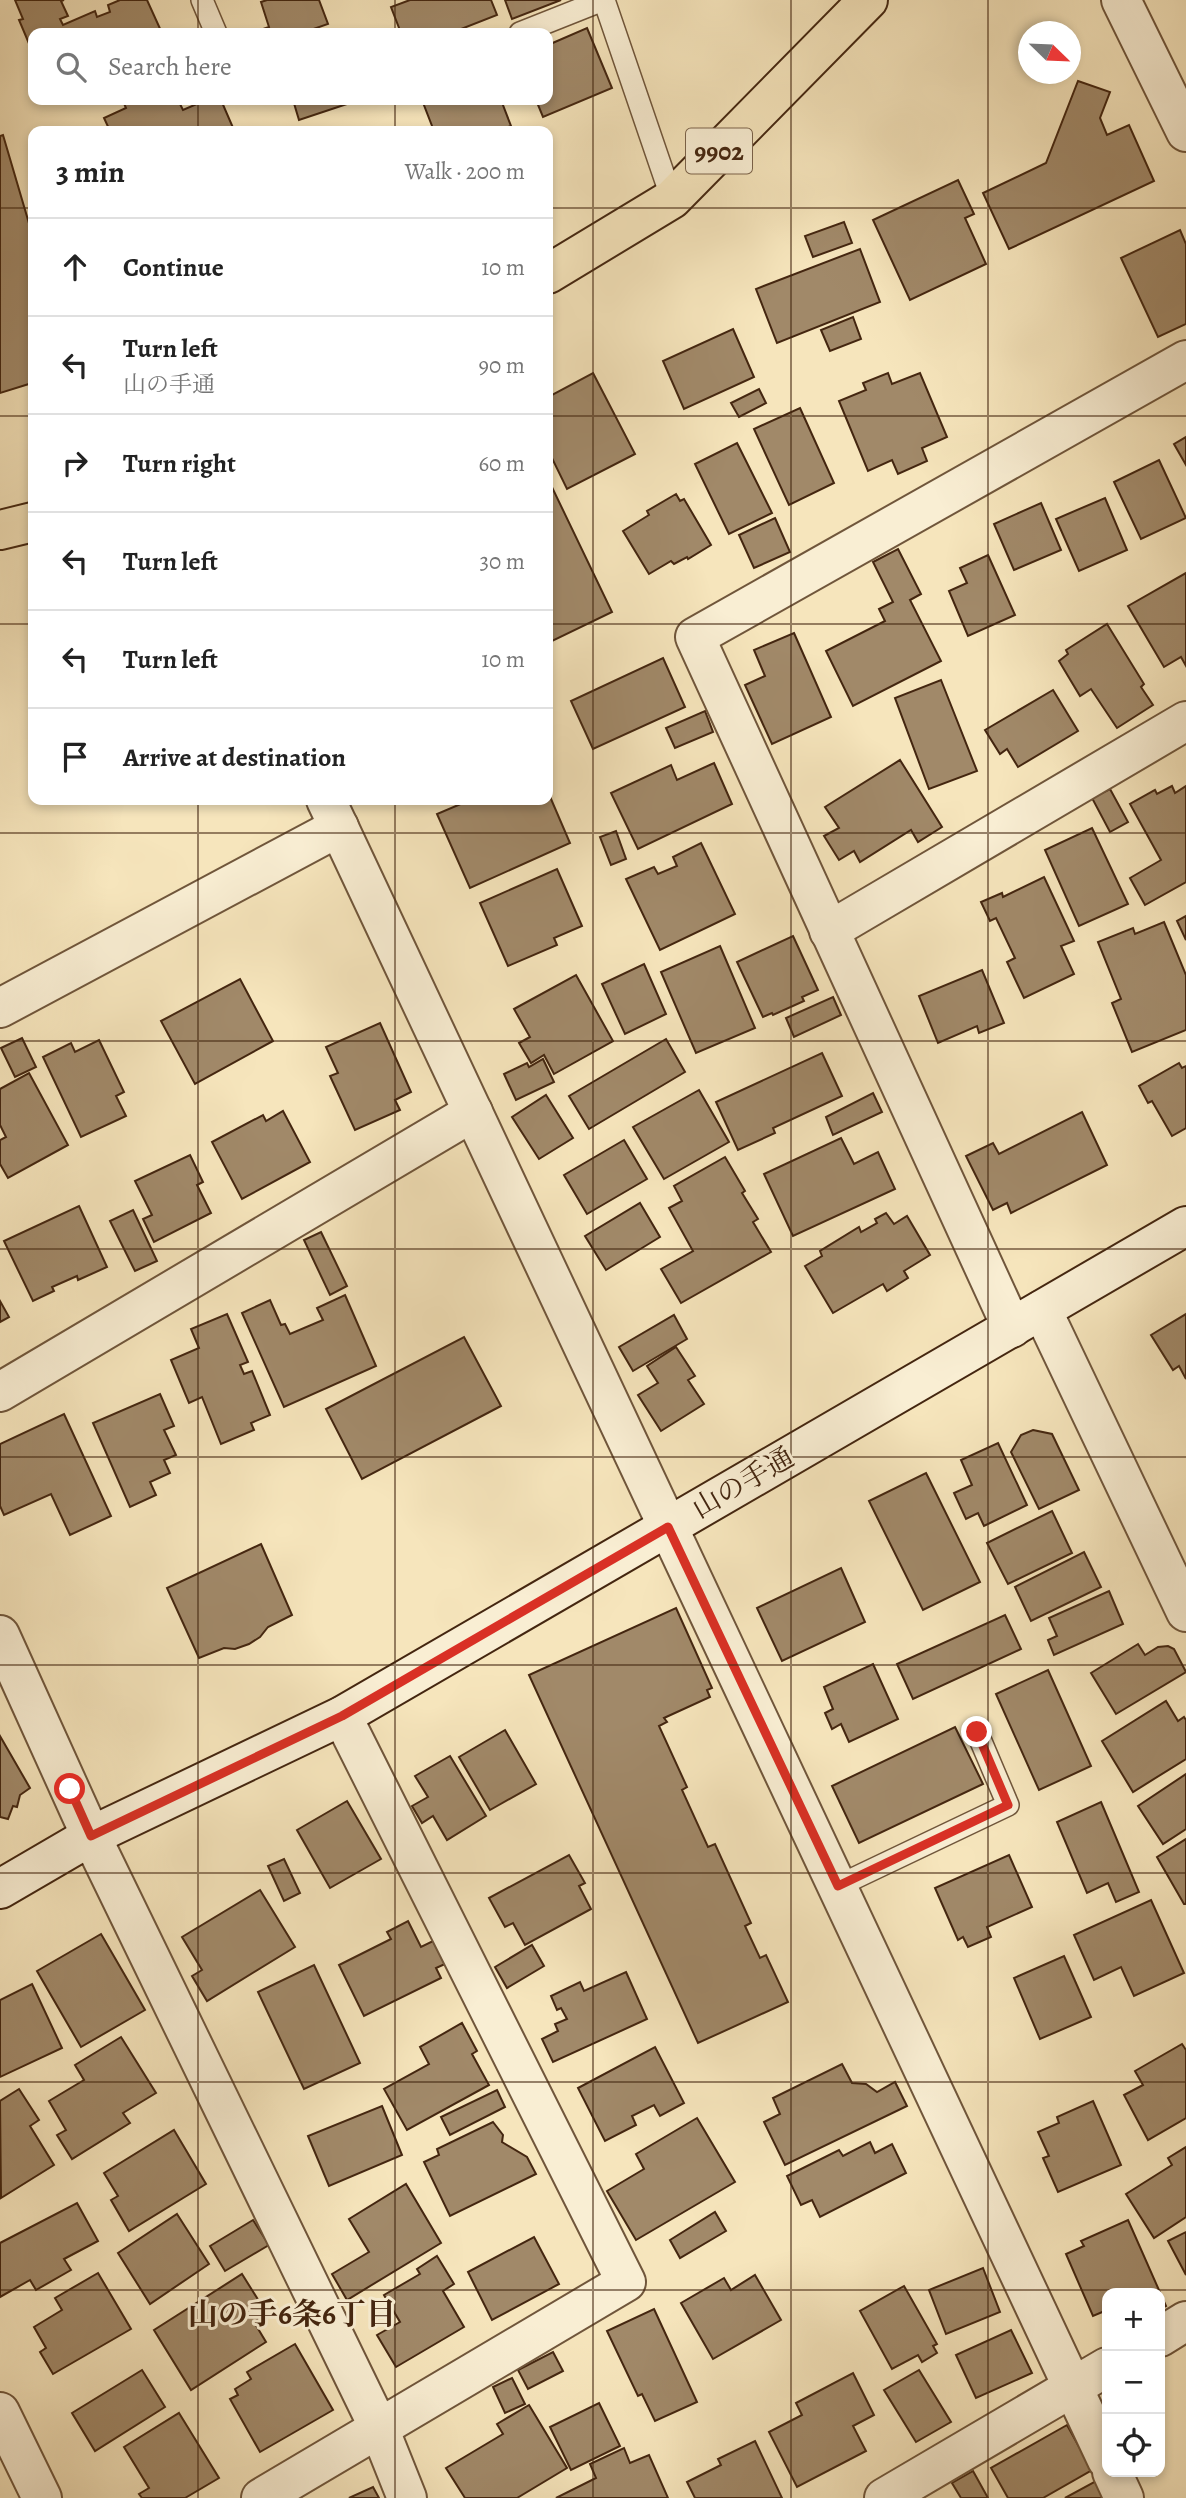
<!DOCTYPE html>
<meta charset="utf-8">
<style>
:root{--surface:#fff;--page:#f2f2f2;--text:#222;--muted:#767676;--line:#e0e0e0}
body{margin:0;font-family:Alegreya,"Noto Serif JP",serif;background:var(--page);color:var(--text)}
.controls{position:absolute;right:21px;bottom:21px;display:grid;overflow:hidden;border-radius:14px;box-shadow:0 4px 10px #0003}
.controls button{width:63px;height:63px;display:grid;place-items:center;padding:0;border:0;border-bottom:2px solid var(--line);background:var(--surface);color:var(--text);font:35px sans-serif}
.compass{position:absolute;left:1018px;top:21px;width:63px;height:63px;border-radius:50%;background:var(--surface);box-shadow:0 4px 10px #0003;rotate:113deg}
.stop{position:absolute;width:21px;height:21px;margin:-16px;border:5px solid #d93025;border-radius:50%;background:#fff}
.stop.end{background:#d93025;border-color:#fff;box-shadow:0 2px 7px #0008}
.list{margin:0;padding:0;list-style:none}
h2{display:flex;justify-content:space-between;align-items:center;height:91px;margin:0;padding:0 28px;font-size:30px}
h2 small{font-size:23px;font-weight:400;color:var(--muted)}
.list li{display:grid;grid-template-columns:46px 1fr auto;gap:21px;align-items:center;box-sizing:border-box;height:98px;padding:0 28px;border-top:2px solid var(--line)}
.list b{display:block;font-size:26px;white-space:nowrap}
.list p{margin:0;font-size:23px;white-space:nowrap;color:var(--muted)}
.list em{font-size:23px;font-style:normal;color:var(--muted)}
.icon{flex:none;width:38px;height:38px;fill:none;stroke:currentColor;stroke-width:2;stroke-linecap:round;stroke-linejoin:round}
.map{position:relative;flex:none;width:1186px;height:2498px;overflow:hidden}
.search{position:absolute;background:var(--surface);box-shadow:0 4px 10px #0003;left:28px;top:28px;width:525px;height:77px;display:flex;align-items:center;gap:18px;box-sizing:border-box;padding:0 24px;border-radius:14px;color:var(--muted);font-size:26px}
.panel{position:absolute;background:var(--surface);box-shadow:0 4px 10px #0003;left:28px;top:126px;width:525px;height:679px;border-radius:14px}
.map>svg:first-child{display:block}
.building{fill:#a18969;stroke:#442610;stroke-width:2}
.lines{fill:none;stroke-linecap:round;stroke-linejoin:round}
.service-casing{stroke:#70563b;stroke-width:24}
.minor-casing{stroke:#70563b;stroke-width:42}
.secondary-casing{stroke:#442610;stroke-width:42}
.primary-casing{stroke:#442610;stroke-width:42}
.service{stroke:#f9eed3;stroke-width:21}
.minor{stroke:#f9eed3;stroke-width:38}
.secondary{stroke:#f9eed3;stroke-width:38}
.primary{stroke:#f6e5bc;stroke-width:38}
.route{stroke:#d93025;stroke-width:9}
.grid{fill:none;stroke:#442610;stroke-width:2;stroke-opacity:0.55}
.labels{text-anchor:middle;dominant-baseline:central;stroke-width:6;stroke-linejoin:round;paint-order:stroke}
.shield{fill:#f9eed3;stroke:#7a624a;stroke-width:2}
.shield-label{font-size:26px;font-weight:bold;fill:#442610}
.street-label{font-size:28px;fill:#442610;stroke:#f9eed3}
.neighbourhood-label{font-size:30px;font-weight:bold;fill:#442610;stroke:#f9eed3}
</style>
<div class="map">
<svg width="1186" height="2498" viewBox="0 0 1186 2498">
<rect width="100%" height="100%" fill="#f6e5bc"/>
<filter id="stains"><feTurbulence type="fractalNoise" baseFrequency=".00286" numOctaves="4"/><feColorMatrix values="0 0 0 0 .2 0 0 0 0 .09 0 0 0 0 .02 0 0 0 .5 -.17"/></filter>
<radialGradient id="worn" r=".72"><stop offset=".6" stop-color="#630" stop-opacity="0"/><stop offset="1" stop-color="#630" stop-opacity=".3"/></radialGradient>
<g class="building">
<path d="M15 0H64L61 1 68 16 60 19 63 25 95 11 97 17 110 12 108 5 120 0H147L162 33H33V53L19 20 23 19Z"/>
<path d="M267 0H319L328 24 302 33H251L269 27 261 2Z"/>
<path d="M410 0H491L497 15 451 33H401L391 7Z"/>
<path d="M505 0H561L512 19Z"/>
<path d="M587 28 612 88 543 117 536 100H548V45Z"/>
<path d="M1078 81 1110 92 1100 118 1107 135 1129 125 1154 181 1009 249 983 193 1046 163Z"/>
<path d="M126 100H178L183 110 206 100H221L234 130 110 131 104 118 126 108 123 101Z"/>
<path d="M293 100H356V101L299 120Z"/>
<path d="M422 100H501L511 126 497 131H434Z"/>
<path d="M3 135 33 237V376L30 377 32 383 0 393V136Z"/>
<path d="M958 180 974 214 965 218 986 264 910 300 873 220Z"/>
<path d="M844 222 852 243 813 257 805 236Z"/>
<path d="M1180 230 1186 244V324L1158 337 1121 258Z"/>
<path d="M860 249 880 302 777 343 756 289Z"/>
<path d="M853 317 861 339 830 351 821 330Z"/>
<path d="M733 329 754 377 684 409 663 361Z"/>
<path d="M593 373 635 454 567 489 548 450V397Z"/>
<path d="M888 373 892 384 920 373 947 437 922 448 927 461 898 474 892 460 868 471 839 401 866 390 863 383Z"/>
<path d="M759 389 766 403 739 417 731 403Z"/>
<path d="M800 408 834 483 789 505 754 429Z"/>
<path d="M1186 437V465L1174 444Z"/>
<path d="M737 443 772 513 729 534 695 464Z"/>
<path d="M1159 460 1186 518 1141 539 1114 482Z"/>
<path d="M549 481 612 612 548 643V482Z"/>
<path d="M676 494 680 501 684 499 711 545 688 559 687 557 674 564 671 561 649 574 623 531 649 515 647 511Z"/>
<path d="M1105 498 1127 550 1079 571 1056 519Z"/>
<path d="M1041 503 1061 550 1014 570 994 524Z"/>
<path d="M775 518 790 552 754 568 739 535Z"/>
<path d="M898 549 921 594 910 600 941 661 853 706 826 651 885 621 879 609 893 602 873 562Z"/>
<path d="M988 555 1015 615 968 636 949 591 967 583 960 568Z"/>
<path d="M1186 573V666L1181 657 1164 667 1128 606Z"/>
<path d="M1107 624 1144 684 1141 687 1153 705 1117 728 1091 689 1080 696 1059 661 1068 654 1066 650Z"/>
<path d="M794 633 831 717 772 744 745 685 765 676 754 650Z"/>
<path d="M663 658 685 707 593 749 571 701Z"/>
<path d="M941 680 977 771 929 789 895 698Z"/>
<path d="M1053 690 1078 731 1018 767 1007 749 1000 754 985 730Z"/>
<path d="M705 711 713 732 675 748 666 728Z"/>
<path d="M900 760 942 827 918 842 911 830 860 862 854 851 839 860 824 836 839 828 825 807Z"/>
<path d="M714 763 732 804 638 849 611 793 671 765 677 780Z"/>
<path d="M1172 786 1175 793 1186 786V882L1145 905 1130 878 1161 860 1130 804 1155 790 1157 794Z"/>
<path d="M1110 789 1128 822 1110 832 1092 798Z"/>
<path d="M548 792 570 843 470 888 437 814 470 800H548Z"/>
<path d="M1092 828 1128 904 1079 926 1045 850Z"/>
<path d="M616 831 626 859 611 865 600 837Z"/>
<path d="M701 843 735 914 660 950 626 879 654 867 658 874 677 866 673 857Z"/>
<path d="M557 869 582 926 554 938 557 945 508 966 480 903Z"/>
<path d="M1044 877 1074 941 1061 946 1074 974 1024 998 1007 962 1015 958 996 918 990 921 981 902 1002 893 1003 897Z"/>
<path d="M1186 916V940L1177 921Z"/>
<path d="M1164 922 1186 975V1030L1132 1052 1112 1003 1121 999 1098 942 1133 928 1135 934Z"/>
<path d="M793 936 818 990 802 997 804 1001 773 1015 772 1013 763 1017 737 962Z"/>
<path d="M720 946 755 1028 696 1053 661 972Z"/>
<path d="M644 964 666 1014 625 1034 602 984Z"/>
<path d="M982 970 1004 1023 979 1033 977 1026 938 1043 919 996Z"/>
<path d="M576 975 613 1041 554 1074 544 1055 531 1063 519 1043 530 1037 514 1009Z"/>
<path d="M240 979 273 1041 195 1084 161 1021Z"/>
<path d="M833 997 841 1015 794 1037 786 1018Z"/>
<path d="M380 1023 411 1092 395 1100 400 1110 355 1130 330 1076 338 1073 326 1047Z"/>
<path d="M22 1038 36 1067 15 1077 1 1048Z"/>
<path d="M666 1039 685 1072 589 1129 569 1096Z"/>
<path d="M99 1040 124 1092 116 1096 126 1116 81 1137 43 1057 71 1043 75 1052Z"/>
<path d="M822 1053 842 1096 773 1128 775 1133 738 1150 716 1102Z"/>
<path d="M543 1059 554 1082 516 1100 504 1074 527 1063 529 1067Z"/>
<path d="M1179 1063 1182 1068 1186 1066V1128L1172 1136 1152 1101 1148 1103 1139 1086Z"/>
<path d="M29 1073 68 1145 8 1178 0 1164V1140L6 1137 0 1125V1089Z"/>
<path d="M699 1090 729 1142 664 1179 633 1127Z"/>
<path d="M873 1093 882 1112 833 1135 826 1117Z"/>
<path d="M546 1095 573 1138 539 1159 512 1117Z"/>
<path d="M283 1111 310 1162 242 1199 212 1142 263 1115 266 1121Z"/>
<path d="M1082 1112 1107 1165 1011 1213 1007 1203 993 1210 966 1156 993 1143 999 1154Z"/>
<path d="M841 1138 854 1164 878 1152 895 1189 793 1236 764 1174Z"/>
<path d="M624 1140 647 1179 587 1214 564 1175Z"/>
<path d="M190 1155 203 1182 197 1185 211 1213 154 1242 143 1219 152 1215 135 1181Z"/>
<path d="M725 1157 745 1191 742 1193 758 1219 753 1222 771 1252 681 1303 661 1269 693 1251 669 1208 682 1201 674 1186Z"/>
<path d="M640 1203 660 1237 606 1270 585 1236Z"/>
<path d="M79 1206 107 1267 78 1280 77 1276 52 1287 54 1291 33 1301 4 1241Z"/>
<path d="M133 1210 157 1261 135 1271 110 1221Z"/>
<path d="M886 1213 894 1224 907 1216 930 1255 904 1271 908 1278 887 1291 883 1284 833 1313 805 1266 822 1256 820 1251 859 1227 861 1232 877 1223 875 1219Z"/>
<path d="M321 1232 347 1286 330 1295 304 1240Z"/>
<path d="M345 1295 376 1366 284 1407 242 1313 270 1300 281 1325 285 1324 290 1334 323 1320 317 1308Z"/>
<path d="M0 1301 9 1317 0 1322Z"/>
<path d="M227 1314 248 1362 240 1365 244 1374 252 1371 270 1415 251 1423 254 1430 221 1444 202 1397 189 1403 171 1360 199 1348 191 1329Z"/>
<path d="M1186 1314V1379L1179 1366 1173 1370 1151 1335Z"/>
<path d="M674 1315 687 1339 633 1371 619 1347Z"/>
<path d="M464 1337 501 1406 362 1479 326 1409Z"/>
<path d="M676 1347 695 1376 688 1380 704 1404 661 1431 638 1395 658 1383 647 1366Z"/>
<path d="M160 1394 174 1426 164 1430 176 1455 164 1460 170 1473 150 1482 156 1495 130 1507 93 1423Z"/>
<path d="M64 1414 111 1516 70 1535 51 1494 4 1515 0 1506V1444Z"/>
<path d="M1033 1430 1052 1434 1079 1490 1039 1509 1011 1452 1021 1435Z"/>
<path d="M998 1443 1027 1505 984 1526 978 1513 966 1519 954 1493 972 1485 961 1460Z"/>
<path d="M926 1473 980 1582 923 1610 869 1501Z"/>
<path d="M1052 1511 1072 1553 1008 1584 987 1543Z"/>
<path d="M261 1544 292 1615 268 1627 260 1637 249 1644 235 1649 224 1648 199 1658 167 1588Z"/>
<path d="M1084 1552 1101 1587 1031 1621 1015 1587Z"/>
<path d="M841 1568 865 1622 782 1661 757 1608Z"/>
<path d="M1109 1591 1123 1624 1054 1655 1048 1640 1057 1636 1049 1618Z"/>
<path d="M676 1608 712 1688 707 1690 710 1697 664 1718 667 1722 659 1726 687 1787 682 1790 708 1847 715 1844 751 1923 745 1926 760 1958 766 1955 788 2002 698 2043 529 1675Z"/>
<path d="M1005 1615 1021 1649 913 1699 897 1664Z"/>
<path d="M1138 1644 1145 1655 1158 1647 1168 1646 1174 1649 1186 1672 1116 1714 1091 1673Z"/>
<path d="M873 1664 898 1719 849 1742 841 1724 832 1729 825 1713 833 1709 824 1687Z"/>
<path d="M1048 1670 1091 1766 1039 1790 996 1694Z"/>
<path d="M1166 1701 1178 1721 1184 1717 1186 1720V1759L1133 1792 1102 1741Z"/>
<path d="M955 1727 983 1784 859 1843 832 1786Z"/>
<path d="M505 1730 536 1784 490 1810 459 1757Z"/>
<path d="M0 1736 30 1788 20 1795 17 1807 13 1806 8 1819 0 1817Z"/>
<path d="M450 1756 486 1816 447 1840 433 1816 422 1823 412 1806 428 1797 415 1776Z"/>
<path d="M1186 1774V1829L1163 1844 1138 1806Z"/>
<path d="M347 1801 381 1859 330 1888 297 1830Z"/>
<path d="M1101 1802 1139 1892 1116 1902 1108 1883 1087 1893 1057 1822Z"/>
<path d="M1186 1839V1904H1184L1157 1857Z"/>
<path d="M569 1855 585 1883 579 1886 591 1909 525 1945 513 1923 505 1927 489 1898Z"/>
<path d="M1009 1855 1032 1907 987 1927 991 1937 968 1947 963 1937 958 1940 935 1888Z"/>
<path d="M284 1859 300 1893 284 1901 268 1866Z"/>
<path d="M260 1890 295 1947 207 2001 192 1976 202 1970 182 1937Z"/>
<path d="M1151 1900 1184 1973 1134 1996 1121 1967 1094 1980 1074 1935Z"/>
<path d="M408 1921 421 1947 433 1941 445 1964 436 1968 441 1978 364 2016 339 1965 391 1939 387 1932Z"/>
<path d="M101 1934 145 2010 81 2047 37 1971Z"/>
<path d="M532 1945 544 1966 507 1988 495 1967Z"/>
<path d="M1064 1956 1091 2017 1040 2039 1014 1978Z"/>
<path d="M314 1965 360 2063 304 2089 258 1992Z"/>
<path d="M626 1972 647 2019 553 2062 542 2039 558 2031 555 2024 567 2019 561 2008 557 2010 551 1996 580 1982 584 1991Z"/>
<path d="M32 1984 62 2048 0 2077V2000Z"/>
<path d="M462 2023 477 2051 472 2054 489 2085 407 2130 384 2089 429 2064 420 2047Z"/>
<path d="M121 2037 156 2093 123 2113 130 2123 72 2159 57 2135 66 2130 49 2101 84 2080 75 2065Z"/>
<path d="M1182 2044 1186 2050V2118L1148 2140 1124 2095 1143 2085 1135 2071Z"/>
<path d="M655 2047 684 2103 660 2116 654 2105 632 2116 636 2125 605 2141 578 2088Z"/>
<path d="M842 2064 852 2083 866 2084 877 2092 895 2082 907 2106 785 2165 764 2122 780 2114 773 2098Z"/>
<path d="M19 2089 39 2120 30 2126 54 2165 1 2198 0 2101Z"/>
<path d="M497 2090 505 2107 450 2135 441 2117Z"/>
<path d="M1093 2101 1121 2165 1058 2192 1043 2158 1049 2156 1038 2132 1059 2123 1057 2117Z"/>
<path d="M382 2106 402 2155 329 2186 308 2136Z"/>
<path d="M697 2118 735 2182 636 2240 607 2191 644 2169 636 2154Z"/>
<path d="M493 2122 503 2135 502 2142 527 2157 536 2174 450 2216 424 2162 439 2155 437 2149Z"/>
<path d="M174 2130 206 2184 129 2231 111 2200 118 2196 104 2173Z"/>
<path d="M870 2142 875 2153 892 2144 906 2173 820 2217 812 2200 801 2205 787 2176 839 2150 843 2156Z"/>
<path d="M1186 2147V2217L1154 2238 1126 2194 1172 2165 1168 2158Z"/>
<path d="M406 2184 441 2243 347 2300 332 2274 369 2252 349 2219Z"/>
<path d="M77 2203 98 2241 64 2259 71 2270 36 2290 30 2280 0 2297V2243Z"/>
<path d="M715 2212 726 2231 680 2258 670 2240Z"/>
<path d="M177 2214 209 2264 150 2304 118 2253Z"/>
<path d="M253 2220 269 2245 225 2271 210 2246Z"/>
<path d="M1128 2220 1166 2306 1160 2309V2293H1107V2310L1093 2316 1066 2254 1084 2246 1081 2241Z"/>
<path d="M1186 2232V2275L1168 2241Z"/>
<path d="M534 2237 559 2284 492 2320 468 2272Z"/>
<path d="M437 2256 454 2284 443 2291 464 2327 396 2367 377 2335 400 2322 384 2295 420 2274 417 2269Z"/>
<path d="M983 2268 1000 2312 946 2334 929 2290Z"/>
<path d="M98 2273 131 2329 53 2374 40 2352 46 2348 34 2327 62 2310 55 2298Z"/>
<path d="M242 2274 267 2314 254 2322 266 2342 191 2390 154 2330Z"/>
<path d="M755 2275 781 2320 713 2359 681 2303 724 2278 731 2290Z"/>
<path d="M904 2286 937 2344 933 2346 937 2353 922 2362 918 2355 892 2369 860 2311Z"/>
<path d="M654 2309 697 2402 655 2421 642 2394 638 2396 607 2331Z"/>
<path d="M1011 2330 1032 2373 976 2398 956 2355Z"/>
<path d="M295 2344 333 2410 260 2452 230 2399 238 2395 235 2389 251 2379 247 2372Z"/>
<path d="M553 2352 563 2371 528 2389 518 2370Z"/>
<path d="M142 2370 165 2407 95 2451 72 2413Z"/>
<path d="M919 2370 951 2422 916 2442 884 2390Z"/>
<path d="M853 2373 874 2415 853 2426 866 2451 797 2487 769 2432 802 2415 796 2403Z"/>
<path d="M512 2378 525 2404 505 2413 493 2387Z"/>
<path d="M599 2403 620 2446 571 2470 550 2427Z"/>
<path d="M529 2405 567 2468 517 2498H465L446 2468 503 2434 497 2424Z"/>
<path d="M179 2413 219 2478 185 2498H142L139 2494 149 2488 124 2447Z"/>
<path d="M1067 2425 1092 2470 1043 2498H1008L991 2468Z"/>
<path d="M755 2441 782 2498H695L687 2482 721 2465 718 2459Z"/>
<path d="M624 2448 630 2463 649 2455 668 2498H556L596 2478 590 2464Z"/>
<path d="M973 2471 988 2498H961L952 2483Z"/>
<path d="M1096 2481 1105 2498H1065Z"/>
<path d="M373 2487 379 2498H349Z"/>
</g>
<g class="lines">
<g class="service-casing">
<g id="service">
<path d="M202 0 216 33"/>
<path d="M604 0 672 199"/>
<path d="M520 33 603 0"/>
<path d="M838 1886 1008 1805 977 1732"/>
</g>
</g>
<g class="minor-casing">
<g id="minor">
<path d="M1121 0 1186 132"/>
<path d="M326 800 1107 2460"/>
<path d="M829 931 1186 721"/>
<path d="M0 1008 339 827"/>
<path d="M1042 1310 1186 1612"/>
<path d="M1012 1328 695 637 1186 360"/>
<path d="M0 1392 473 1112"/>
<path d="M0 1635 91 1836 379 2428 407 2498"/>
<path d="M1160 2337 1186 2321"/>
<path d="M0 2412 42 2498"/>
<path d="M1112 2472 1124 2498"/>
<path d="M261 2498 626 2282 342 1716"/>
<path d="M884 2498 1107 2367"/>
</g>
</g>
<g class="secondary-casing">
<path id="secondary" d="M0 1889 91 1836 342 1716 1186 1226"/>
</g>
<g class="primary-casing">
<g id="primary">
<path d="M548 274 672 199 868 0"/>
<path d="M0 530 33 522"/>
</g>
</g>
<use href="#service" class="service"/>
<use href="#minor" class="minor"/>
<use href="#secondary" class="secondary"/>
<use href="#primary" class="primary"/>
</g>
<g class="lines">
<path class="route" d="M70 1789 91 1836 342 1716 668 1527 838 1886 1008 1805 977 1732"/>
</g>
<path class="grid" d="M198 0V33M395 0V33M593 0V2498M791 0V2498M988 0V2498M198 100V131M395 100V131M0 208H33M548 208H1186M0 416H33M548 416H1186M0 624H33M548 624H1186M198 800V2498M395 800V2498M0 833H1186M0 1041H1186M0 1249H1186M0 1457H1186M0 1665H1186M0 1873H1186M0 2082H1186M0 2290H1186"/>
<g class="labels">
<rect class="shield" x="686" y="128.5" width="66" height="45" rx="5"/>
<g class="shield-label">
<text x="719" y="151">9902</text>
</g>
<g class="street-label">
<text transform="translate(743 1483) rotate(-30)">山の手通</text>
</g>
<g class="neighbourhood-label">
<text x="292" y="2314">山の手6条6丁目</text>
</g>
</g>
<rect width="100%" height="100%" filter="url(#stains)"/>
<rect width="100%" height="100%" fill="url(#worn)"/>
</svg>
<div class="controls">
<button>+</button>
<button>−</button>
<button><svg class="icon" aria-label="locate" viewBox="0 0 24 24"><circle cx="12" cy="12" r="6"/><path d="M12 2v4M12 18v4M2 12h4M18 12h4"/></svg></button>
</div>
<svg class="compass" viewBox="-18 -18 36 36"><path d="M0-13l5 13h-10z" fill="#e53935"/><path d="M0 13l5-13h-10z" fill="#767676"/></svg>
<div class="stop" style="left:70px;top:1789px"></div>
<div class="stop end" style="left:977px;top:1732px"></div>
<div class="search"><svg class="icon" aria-label="search" viewBox="0 0 24 24"><circle cx="10" cy="10" r="6"/><path d="M15 15l6 6"/></svg>Search here</div>
<section class="panel">
<h2>3 min<small>Walk · 200 m</small></h2>
<ul class="list">
<li><svg class="icon" aria-label="ahead" viewBox="0 0 24 24"><path d="M12 20V5M6 11l6-6 6 6"/></svg><div><b>Continue</b></div><em>10 m</em></li>
<li><svg class="icon" aria-label="left" viewBox="0 0 24 24"><path d="M17 20v-9H6M10 6l-5 5 5 5"/></svg><div><b>Turn left</b><p>山の手通</p></div><em>90 m</em></li>
<li><svg class="icon" aria-label="right" viewBox="0 0 24 24"><path d="M7 20v-9h11M14 6l5 5-5 5"/></svg><div><b>Turn right</b></div><em>60 m</em></li>
<li><svg class="icon" aria-label="left" viewBox="0 0 24 24"><path d="M17 20v-9H6M10 6l-5 5 5 5"/></svg><div><b>Turn left</b></div><em>30 m</em></li>
<li><svg class="icon" aria-label="left" viewBox="0 0 24 24"><path d="M17 20v-9H6M10 6l-5 5 5 5"/></svg><div><b>Turn left</b></div><em>10 m</em></li>
<li><svg class="icon" aria-label="arrive" viewBox="0 0 24 24"><path d="M6 21V4h12l-3 4 3 4H6"/></svg><div><b>Arrive at destination</b></div></li>
</ul>
</section>
</div>
